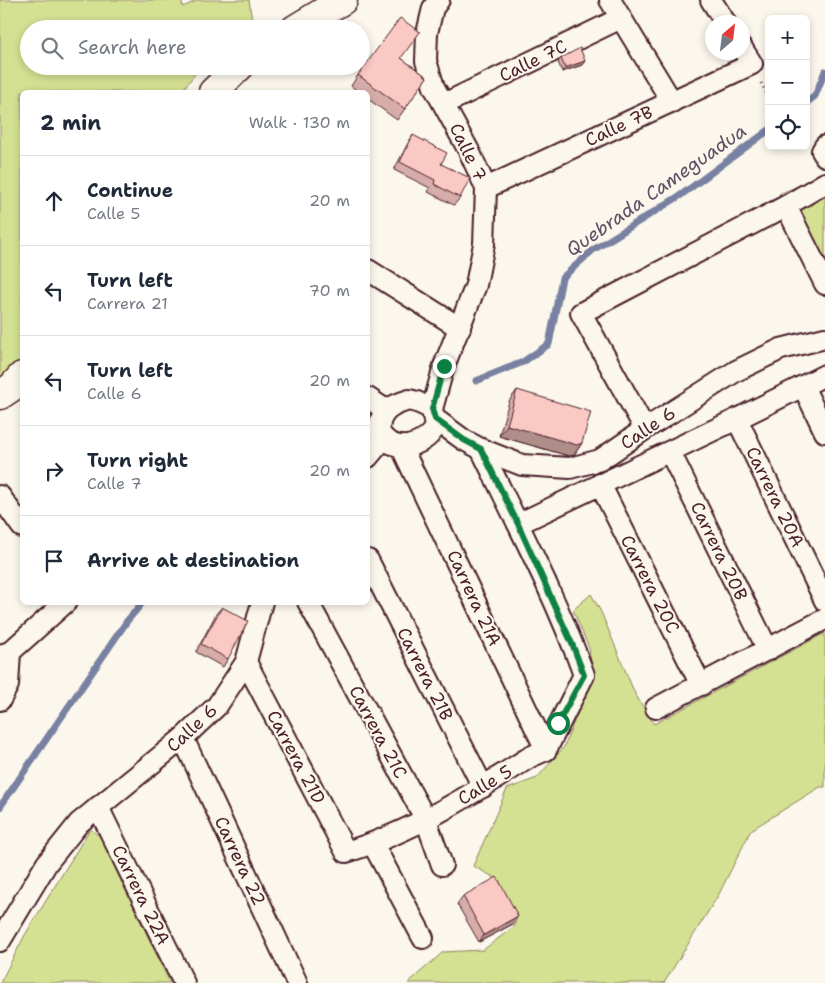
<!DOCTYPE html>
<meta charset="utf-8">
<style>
:root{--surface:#fff;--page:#f2f2f3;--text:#1f2937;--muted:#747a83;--line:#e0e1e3}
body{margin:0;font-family:"Shantell Sans",sans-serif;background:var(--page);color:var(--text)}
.controls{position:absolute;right:15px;top:15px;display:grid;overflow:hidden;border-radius:8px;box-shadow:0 2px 8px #0003}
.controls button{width:45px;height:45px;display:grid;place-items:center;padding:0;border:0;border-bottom:1px solid var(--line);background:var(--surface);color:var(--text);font:25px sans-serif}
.compass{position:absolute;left:705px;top:15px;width:45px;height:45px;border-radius:50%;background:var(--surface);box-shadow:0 2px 8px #0003;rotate:28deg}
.stop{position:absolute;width:15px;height:15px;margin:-11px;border:4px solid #0b8043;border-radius:50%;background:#fff}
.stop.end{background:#0b8043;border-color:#fff;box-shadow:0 1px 5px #0008}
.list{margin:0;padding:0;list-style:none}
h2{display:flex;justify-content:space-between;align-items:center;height:65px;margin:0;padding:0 20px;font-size:21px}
h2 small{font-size:16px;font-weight:400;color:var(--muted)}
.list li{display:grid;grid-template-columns:32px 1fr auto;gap:15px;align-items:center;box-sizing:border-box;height:90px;padding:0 20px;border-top:1px solid var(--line)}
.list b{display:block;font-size:19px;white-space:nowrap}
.list p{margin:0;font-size:16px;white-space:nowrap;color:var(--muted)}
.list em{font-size:16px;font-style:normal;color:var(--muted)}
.icon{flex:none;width:28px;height:28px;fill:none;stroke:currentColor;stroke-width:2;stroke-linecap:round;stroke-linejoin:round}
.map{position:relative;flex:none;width:825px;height:983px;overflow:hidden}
.search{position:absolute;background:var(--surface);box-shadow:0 2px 8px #0003;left:20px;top:20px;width:350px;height:55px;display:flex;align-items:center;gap:12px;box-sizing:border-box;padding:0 18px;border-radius:28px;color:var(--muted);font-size:19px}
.panel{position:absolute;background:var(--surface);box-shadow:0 2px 8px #0003;left:20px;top:90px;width:350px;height:515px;border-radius:8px}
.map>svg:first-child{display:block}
.green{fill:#d4e092;stroke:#8f805e}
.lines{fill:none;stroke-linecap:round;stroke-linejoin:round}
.stream{stroke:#7881a1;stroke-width:7}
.street-casing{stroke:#4a1f2b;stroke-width:24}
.primary-casing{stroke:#4a1f2b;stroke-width:31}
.path{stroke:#4a1f2b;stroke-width:3;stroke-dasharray:1 4;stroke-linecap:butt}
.street{stroke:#fbf7ec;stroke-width:20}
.primary{stroke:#fbf7ec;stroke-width:28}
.wall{fill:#d7ada9;stroke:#4a1f2b}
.shaded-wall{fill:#af8d89;stroke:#4a1f2b}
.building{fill:#fac9c4;stroke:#4a1f2b}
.route{stroke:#0b8043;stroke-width:6}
.labels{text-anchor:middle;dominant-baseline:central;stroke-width:4;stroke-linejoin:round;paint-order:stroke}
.street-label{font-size:18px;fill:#4a1f2b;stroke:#fbf7ec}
.water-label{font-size:19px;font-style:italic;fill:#615066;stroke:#fbf7ec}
</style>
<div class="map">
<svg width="825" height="983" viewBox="0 0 825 983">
<rect width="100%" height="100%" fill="#fbf7ec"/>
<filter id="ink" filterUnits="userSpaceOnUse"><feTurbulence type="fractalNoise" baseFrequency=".02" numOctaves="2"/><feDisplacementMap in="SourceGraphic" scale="10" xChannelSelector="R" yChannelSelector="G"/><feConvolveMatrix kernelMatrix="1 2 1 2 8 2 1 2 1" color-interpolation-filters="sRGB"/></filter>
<g filter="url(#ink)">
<g class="green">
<path d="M0 0H181L183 7 198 0H249L253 28 29 29V66H201L181 92H22V360L12 372 0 378Z"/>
<path d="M825 175V279L779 194Z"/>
<path d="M591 594 601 612 635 694 654 724 825 633V787H820L751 830 719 894 664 983H408L443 952 483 950 516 925 499 880 473 866 507 789 537 778 564 747 592 676 589 648 573 610Z"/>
<path d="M90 829 100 836 170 983H0L25 935Z"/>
</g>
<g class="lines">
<g class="stream">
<path d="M806 103 815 96 825 71"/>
<path d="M476 381 523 362 549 344 562 278 593 250 681 195 769 130"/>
<path d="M0 807 127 621 143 602"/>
</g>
<g class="street-casing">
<g id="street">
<path d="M610 0 672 102"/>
<path d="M711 0 725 22"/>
<path d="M444 104 621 18"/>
<path d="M825 146 822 151 825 156"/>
<path d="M486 188 752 64 742 48"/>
<path d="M786 206 825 284"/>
<path d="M368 270 460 328"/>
<path d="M803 386 825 432"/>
<path d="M368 398 386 410"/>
<path d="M409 400 417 402 432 409 435 427C424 448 391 455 379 431 379 411 392 405 409 400Z"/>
<path d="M432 409 444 366 476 285 484 244 486 188 469 151 434 87 426 61 427 33 433 8 439 0"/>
<path d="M435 419 464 440 481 449 522 465 570 468 600 460 645 429 736 371 781 349 825 338"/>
<path d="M737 419 825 601"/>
<path d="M645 429 581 313 786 206 825 183"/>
<path d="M401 446 546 750"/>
<path d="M670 452 768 650"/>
<path d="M368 457 383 439"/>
<path d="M600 484 701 685"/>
<path d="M0 496 22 527"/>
<path d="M518 524 737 419 825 375"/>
<path d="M368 560 483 787"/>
<path d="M308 602 426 820 442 865"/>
<path d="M0 655 10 652 66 602"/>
<path d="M246 662 346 852C413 832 472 794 530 757L546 750 584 675C556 597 517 523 481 449"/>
<path d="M0 700 8 685 10 652"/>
<path d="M656 708 825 619"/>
<path d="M183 738 297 983"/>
<path d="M98 807 184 983"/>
<path d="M373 844 423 938"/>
<path d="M0 941 47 863 79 823 183 738 217 706 246 662 262 602"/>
</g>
</g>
<g class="primary-casing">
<g id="primary">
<path d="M295 29 343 0"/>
<path d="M213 92 240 66"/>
<path d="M0 395 12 387 22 376"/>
</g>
</g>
<path class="path" d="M761 83 769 98"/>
<use href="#street" class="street"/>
<use href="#primary" class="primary"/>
</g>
<g class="wall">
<path d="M401 58 427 77 397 120 368 99V92H359L351 86 358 75Z"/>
<path d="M561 58 582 65 562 72 558 62Z"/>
<path d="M413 135 441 164 460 198 454 205 428 192 430 188 394 170 408 143Z"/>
<path d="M517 390 582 443 574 455 569 456 499 436 509 401Z"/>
<path d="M222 607 228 659 223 667 196 652 216 614Z"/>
<path d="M463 896 513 924 479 942 457 904Z"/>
</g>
<g class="shaded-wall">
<path d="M585 61 582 65 562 72 565 68Z"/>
<path d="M507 425 582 443 574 455 569 456 499 436Z"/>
<path d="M518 916 513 924 479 942 484 935Z"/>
</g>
<g class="building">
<path d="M400 18 420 32 401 58 427 77 405 109 358 75Z"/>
<path d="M580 48 585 61 565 68 561 58Z"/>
<path d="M413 135 447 153 441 164 470 178 460 198 434 184 435 180 400 162Z"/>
<path d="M517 390 591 412 582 443 577 445 507 425Z"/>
<path d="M222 607 248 621 228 659 201 644Z"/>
<path d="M497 877 518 916 484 935 463 896Z"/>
</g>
</g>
<g class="lines" filter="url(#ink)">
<path class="route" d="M444 366 432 409 435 419 464 440 481 449 518 524 573 646 584 675 558 723"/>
</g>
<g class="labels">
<g class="street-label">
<text transform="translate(533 61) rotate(-26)">Calle 7C</text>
<text transform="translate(619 126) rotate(-25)">Calle 7B</text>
<text transform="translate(468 152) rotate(64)">Calle 7</text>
<text transform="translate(648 428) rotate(-34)">Calle 6</text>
<text transform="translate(775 497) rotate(64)">Carrera 20A</text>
<text transform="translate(719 551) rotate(64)">Carrera 20B</text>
<text transform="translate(650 584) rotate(63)">Carrera 20C</text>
<text transform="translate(474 598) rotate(65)">Carrera 21A</text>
<text transform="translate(425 674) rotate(63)">Carrera 21B</text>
<text transform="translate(192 728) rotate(-43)">Calle 6</text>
<text transform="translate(378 732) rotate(62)">Carrera 21C</text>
<text transform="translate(296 757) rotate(62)">Carrera 21D</text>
<text transform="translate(485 785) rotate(-31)">Calle 5</text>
<text transform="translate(240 861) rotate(65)">Carrera 22</text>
<text transform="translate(141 895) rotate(64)">Carrera 22A</text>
</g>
<g class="water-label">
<text transform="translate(656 190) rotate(-35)">Quebrada Cameguadua</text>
</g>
</g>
</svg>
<div class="controls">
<button>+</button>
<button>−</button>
<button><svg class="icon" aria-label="locate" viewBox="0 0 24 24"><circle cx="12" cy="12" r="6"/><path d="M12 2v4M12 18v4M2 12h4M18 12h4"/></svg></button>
</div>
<svg class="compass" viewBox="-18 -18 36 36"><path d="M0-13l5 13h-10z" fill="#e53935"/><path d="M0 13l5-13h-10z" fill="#747a83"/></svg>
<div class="stop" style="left:558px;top:723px"></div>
<div class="stop end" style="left:444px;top:366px"></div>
<div class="search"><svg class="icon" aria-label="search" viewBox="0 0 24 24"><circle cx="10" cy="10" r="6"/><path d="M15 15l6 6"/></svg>Search here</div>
<section class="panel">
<h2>2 min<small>Walk · 130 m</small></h2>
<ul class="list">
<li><svg class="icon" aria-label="ahead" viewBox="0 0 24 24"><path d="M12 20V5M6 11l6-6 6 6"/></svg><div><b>Continue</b><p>Calle 5</p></div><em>20 m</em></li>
<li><svg class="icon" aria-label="left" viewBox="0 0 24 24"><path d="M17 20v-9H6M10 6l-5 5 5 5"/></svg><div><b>Turn left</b><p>Carrera 21</p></div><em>70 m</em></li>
<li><svg class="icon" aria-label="left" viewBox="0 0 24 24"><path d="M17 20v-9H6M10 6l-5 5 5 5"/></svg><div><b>Turn left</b><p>Calle 6</p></div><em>20 m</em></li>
<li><svg class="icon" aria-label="right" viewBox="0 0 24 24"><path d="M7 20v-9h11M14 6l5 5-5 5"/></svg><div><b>Turn right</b><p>Calle 7</p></div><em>20 m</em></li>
<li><svg class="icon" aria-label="arrive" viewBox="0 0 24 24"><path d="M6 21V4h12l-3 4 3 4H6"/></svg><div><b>Arrive at destination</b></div></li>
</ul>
</section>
</div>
